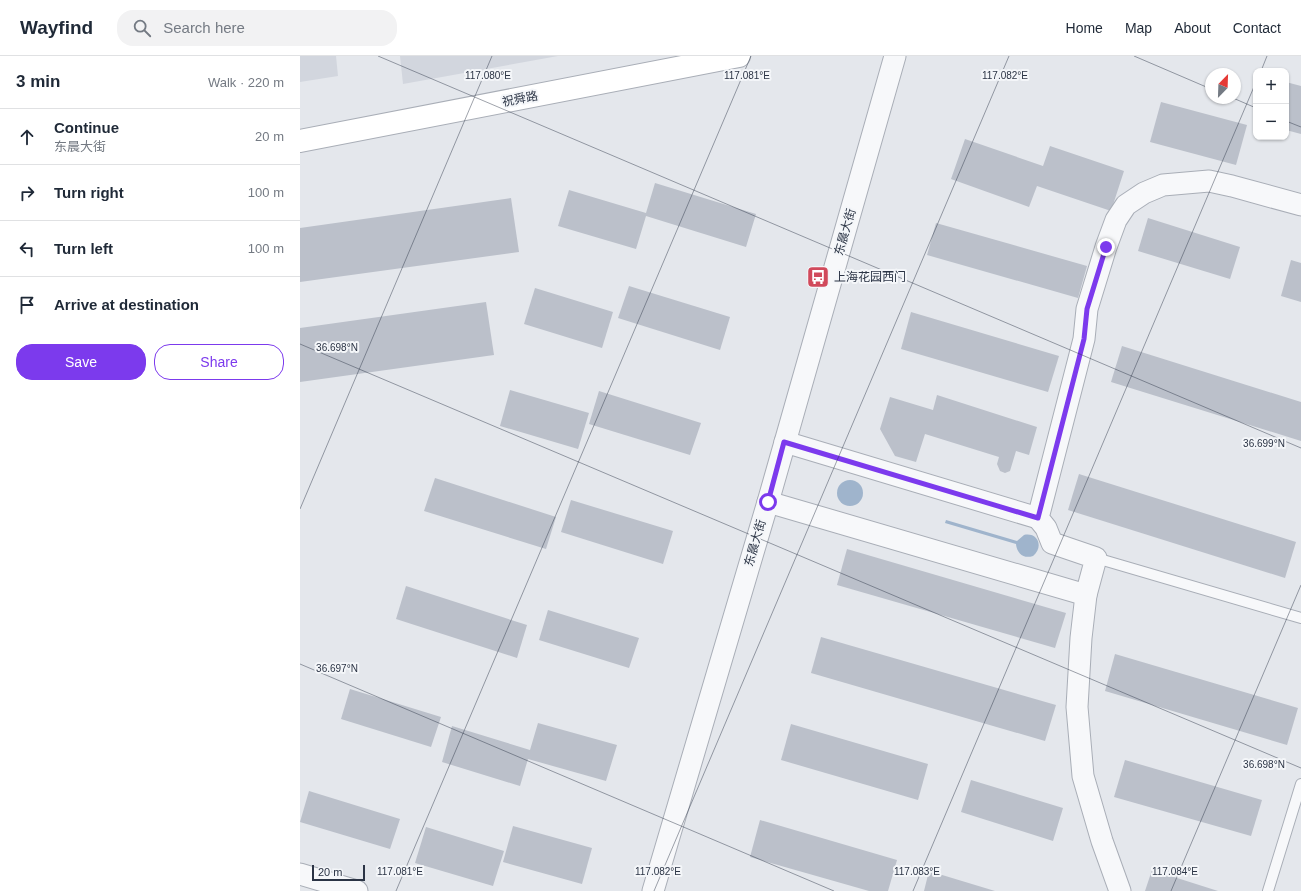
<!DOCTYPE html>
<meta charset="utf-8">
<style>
:root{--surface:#fff;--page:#f2f2f3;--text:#1f2937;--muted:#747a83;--line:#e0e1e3;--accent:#7c3aed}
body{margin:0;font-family:Helvetica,"Noto Sans SC",sans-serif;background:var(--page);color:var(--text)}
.controls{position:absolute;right:12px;top:12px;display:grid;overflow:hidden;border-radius:8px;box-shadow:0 1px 3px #0004}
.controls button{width:36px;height:36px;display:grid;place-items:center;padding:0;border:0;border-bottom:1px solid var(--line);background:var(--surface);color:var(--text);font:20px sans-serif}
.compass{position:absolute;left:905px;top:12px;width:36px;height:36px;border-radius:50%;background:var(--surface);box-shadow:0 1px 3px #0004;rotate:23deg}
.scale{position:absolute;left:12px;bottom:10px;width:53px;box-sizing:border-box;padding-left:4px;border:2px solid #2b3445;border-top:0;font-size:11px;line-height:14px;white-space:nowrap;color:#2b3445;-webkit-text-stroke:3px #f4f6f9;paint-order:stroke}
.stop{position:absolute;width:12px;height:12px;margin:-9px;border:3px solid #7c3aed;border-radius:50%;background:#fff}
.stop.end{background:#7c3aed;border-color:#fff;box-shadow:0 1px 4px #0008}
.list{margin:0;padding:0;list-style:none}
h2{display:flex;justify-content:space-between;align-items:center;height:52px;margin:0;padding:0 16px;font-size:17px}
h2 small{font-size:13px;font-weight:400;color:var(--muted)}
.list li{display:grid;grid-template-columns:26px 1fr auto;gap:12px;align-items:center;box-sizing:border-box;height:56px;padding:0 16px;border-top:1px solid var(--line)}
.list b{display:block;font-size:15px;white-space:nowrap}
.list p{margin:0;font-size:13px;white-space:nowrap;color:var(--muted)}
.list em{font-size:13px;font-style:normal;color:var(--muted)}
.actions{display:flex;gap:8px;padding:12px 16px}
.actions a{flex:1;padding:9px 0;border:1px solid var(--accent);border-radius:16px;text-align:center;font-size:14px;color:var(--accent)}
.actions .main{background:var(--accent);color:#fff}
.icon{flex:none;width:22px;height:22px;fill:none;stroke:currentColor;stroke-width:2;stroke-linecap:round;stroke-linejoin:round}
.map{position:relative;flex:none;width:1001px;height:835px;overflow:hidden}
header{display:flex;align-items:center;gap:24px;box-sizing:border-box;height:56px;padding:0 20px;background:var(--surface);border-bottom:1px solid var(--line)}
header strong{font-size:19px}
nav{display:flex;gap:22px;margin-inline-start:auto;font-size:14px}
.search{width:280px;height:36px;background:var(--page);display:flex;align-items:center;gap:10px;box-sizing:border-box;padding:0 14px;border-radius:16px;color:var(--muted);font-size:15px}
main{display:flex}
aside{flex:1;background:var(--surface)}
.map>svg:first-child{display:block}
.built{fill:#d2d6de}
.water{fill:#9fb4cc}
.building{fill:#bbc0ca}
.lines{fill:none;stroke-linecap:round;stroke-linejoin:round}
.service-casing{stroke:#a9aeb7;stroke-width:12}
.minor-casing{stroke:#a9aeb7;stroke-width:23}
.secondary-casing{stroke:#a9aeb7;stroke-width:24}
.service{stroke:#f7f8fa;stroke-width:10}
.minor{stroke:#f7f8fa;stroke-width:21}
.secondary{stroke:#fff;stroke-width:22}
.route{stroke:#7c3aed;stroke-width:5}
.ticks{fill:none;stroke:#2b3445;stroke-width:1;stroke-opacity:0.45}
.labels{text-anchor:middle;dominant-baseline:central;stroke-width:4;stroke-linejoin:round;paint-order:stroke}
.street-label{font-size:12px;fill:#2b3445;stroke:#f4f6f9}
.poi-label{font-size:12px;fill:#2b3445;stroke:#f4f6f9;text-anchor:start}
.ticks-label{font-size:10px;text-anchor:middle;fill:#2b3445;stroke:#f4f6f9;stroke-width:4;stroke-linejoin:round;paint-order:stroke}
</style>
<header>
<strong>Wayfind</strong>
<div class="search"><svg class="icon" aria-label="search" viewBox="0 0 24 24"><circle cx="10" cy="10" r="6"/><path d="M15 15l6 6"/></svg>Search here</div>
<nav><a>Home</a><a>Map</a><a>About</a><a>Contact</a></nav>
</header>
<main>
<aside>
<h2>3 min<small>Walk · 220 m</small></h2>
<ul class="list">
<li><svg class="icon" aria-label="ahead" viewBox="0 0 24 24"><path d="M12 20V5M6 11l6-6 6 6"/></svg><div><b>Continue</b><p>东晨大街</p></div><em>20 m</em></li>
<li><svg class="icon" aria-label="right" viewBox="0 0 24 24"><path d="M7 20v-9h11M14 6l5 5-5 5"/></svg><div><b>Turn right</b></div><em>100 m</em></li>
<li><svg class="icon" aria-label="left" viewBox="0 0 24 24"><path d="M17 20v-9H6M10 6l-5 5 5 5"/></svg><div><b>Turn left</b></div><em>100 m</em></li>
<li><svg class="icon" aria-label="arrive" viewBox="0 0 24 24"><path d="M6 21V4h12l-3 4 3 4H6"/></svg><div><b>Arrive at destination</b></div></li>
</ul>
<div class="actions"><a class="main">Save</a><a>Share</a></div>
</aside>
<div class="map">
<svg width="1001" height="835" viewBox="0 0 1001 835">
<rect width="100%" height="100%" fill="#e4e7ec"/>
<g class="built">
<path d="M0 0H36L38 20 0 26Z"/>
<path d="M100 0H258L103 28Z"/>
</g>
<g class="water">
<circle cx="550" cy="437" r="13"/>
<path d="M646 464 717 485 724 479C738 476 744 491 733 500 724 503 717 498 716 488L645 467Z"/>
</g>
<g class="building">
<path d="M986 26 1001 30V78L986 74Z"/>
<path d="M861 46 947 69 936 109 850 86Z"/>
<path d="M665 83 743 110 750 90 824 115 811 155 737 130 729 151 651 123Z"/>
<path d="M355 127 456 158 446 191 346 160 336 193 258 170 269 134 346 157Z"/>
<path d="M211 142 219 196 0 226V172Z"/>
<path d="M848 162 940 191 930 223 838 195Z"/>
<path d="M636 167 787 210 778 242 627 199Z"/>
<path d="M991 204 1001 207V246L981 240Z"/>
<path d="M329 230 430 261 420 294 318 262Z"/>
<path d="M235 232 313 256 302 292 224 268Z"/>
<path d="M186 246 194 299 0 326V272Z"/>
<path d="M611 256 759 300 748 336 601 293Z"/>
<path d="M822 290 1001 346V385L811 326Z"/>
<path d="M210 334 289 357 278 393 200 370Z"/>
<path d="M299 335 401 367 390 399 289 368Z"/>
<path d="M637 339 737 371 729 399 716 395 710 415 705 417 700 415 697 408 699 401 625 378 616 406 595 400 580 373 590 341 633 354Z"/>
<path d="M779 418 996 486 985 522 768 454Z"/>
<path d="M135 422 256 461 246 493 124 455Z"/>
<path d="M271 444 373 475 363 508 261 476Z"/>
<path d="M547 493 766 557 755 592 537 529Z"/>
<path d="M106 530 227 569 217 602 96 563Z"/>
<path d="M248 554 339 582 329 612 239 584Z"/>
<path d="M521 581 756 649 745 685 511 617Z"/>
<path d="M815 598 998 652 987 689 805 635Z"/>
<path d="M50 633 141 661 131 691 41 663Z"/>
<path d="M238 667 317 689 306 725 228 703 220 730 142 706 152 670 230 694Z"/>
<path d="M491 668 628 708 618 744 481 704Z"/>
<path d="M825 704 962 744 951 780 814 741Z"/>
<path d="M671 724 763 752 753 785 661 756Z"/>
<path d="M9 735 100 763 90 793 0 766Z"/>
<path d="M460 764 597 804 588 835H569L450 801Z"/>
<path d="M213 770 292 792 282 828 203 806Z"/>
<path d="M126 771 204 795 193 830 115 807Z"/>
<path d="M852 814 918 835H845Z"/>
<path d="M629 815 695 835H624Z"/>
</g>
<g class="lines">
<g class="service-casing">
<g id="service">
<path d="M796 502 1001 562"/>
<path d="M968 835 1001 728"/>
</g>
</g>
<g class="minor-casing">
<g id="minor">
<path d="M485 386 738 462"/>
<path d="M468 446 786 539"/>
<path d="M0 818 57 835"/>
<path d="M353 835 468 446 595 0"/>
<path d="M820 835 802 785 783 720 777 651 781 582 786 539 796 502 752 487 746 472 738 462 784 283 787 253 806 191 816 164 826 149 844 137 863 129 909 125 932 130 1001 149"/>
</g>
</g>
<g class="secondary-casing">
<path id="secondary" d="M0 85 439 0"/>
</g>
<use href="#service" class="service"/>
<use href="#minor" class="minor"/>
<use href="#secondary" class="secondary"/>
</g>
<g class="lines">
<path class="route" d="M468 446 484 386 738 462 784 283 787 253 806 191"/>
</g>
<path class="ticks" d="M78 0 1001 392M834 0 911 33M961 15 967 0M933 42 956 52M986 65 1001 71M0 288 1001 712M0 453 192 0M0 608 534 835M96 835 451 0M354 835 709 0M613 835 956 26M871 835 1001 529"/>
<defs>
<g id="bus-square" transform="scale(1.15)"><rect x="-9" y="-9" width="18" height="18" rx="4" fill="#d1495b" stroke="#f4f6f9"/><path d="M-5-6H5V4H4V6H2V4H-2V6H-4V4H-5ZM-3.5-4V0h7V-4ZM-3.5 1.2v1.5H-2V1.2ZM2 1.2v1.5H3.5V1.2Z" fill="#fff"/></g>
</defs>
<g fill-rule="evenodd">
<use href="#bus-square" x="518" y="221"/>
</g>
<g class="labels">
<g class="street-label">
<text transform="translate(220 43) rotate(-11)">祝舜路</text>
<text transform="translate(545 176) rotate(-74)">东晨大街</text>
<text transform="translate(455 487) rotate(-74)">东晨大街</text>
</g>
<g class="poi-label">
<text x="534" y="221">上海花园西门</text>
</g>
</g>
<g class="ticks-label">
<text x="188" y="23">117.080°E</text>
<text x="447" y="23">117.081°E</text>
<text x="705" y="23">117.082°E</text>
<text x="37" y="295">36.698°N</text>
<text x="964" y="391">36.699°N</text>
<text x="37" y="616">36.697°N</text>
<text x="964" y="712">36.698°N</text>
<text x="100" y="819">117.081°E</text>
<text x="358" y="819">117.082°E</text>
<text x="617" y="819">117.083°E</text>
<text x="875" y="819">117.084°E</text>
</g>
</svg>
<div class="controls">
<button>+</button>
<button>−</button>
</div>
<svg class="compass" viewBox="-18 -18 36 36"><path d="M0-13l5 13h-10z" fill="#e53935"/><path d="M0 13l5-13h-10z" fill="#747a83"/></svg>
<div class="scale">20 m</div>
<div class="stop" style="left:468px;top:446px"></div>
<div class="stop end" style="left:806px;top:191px"></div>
</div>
</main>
